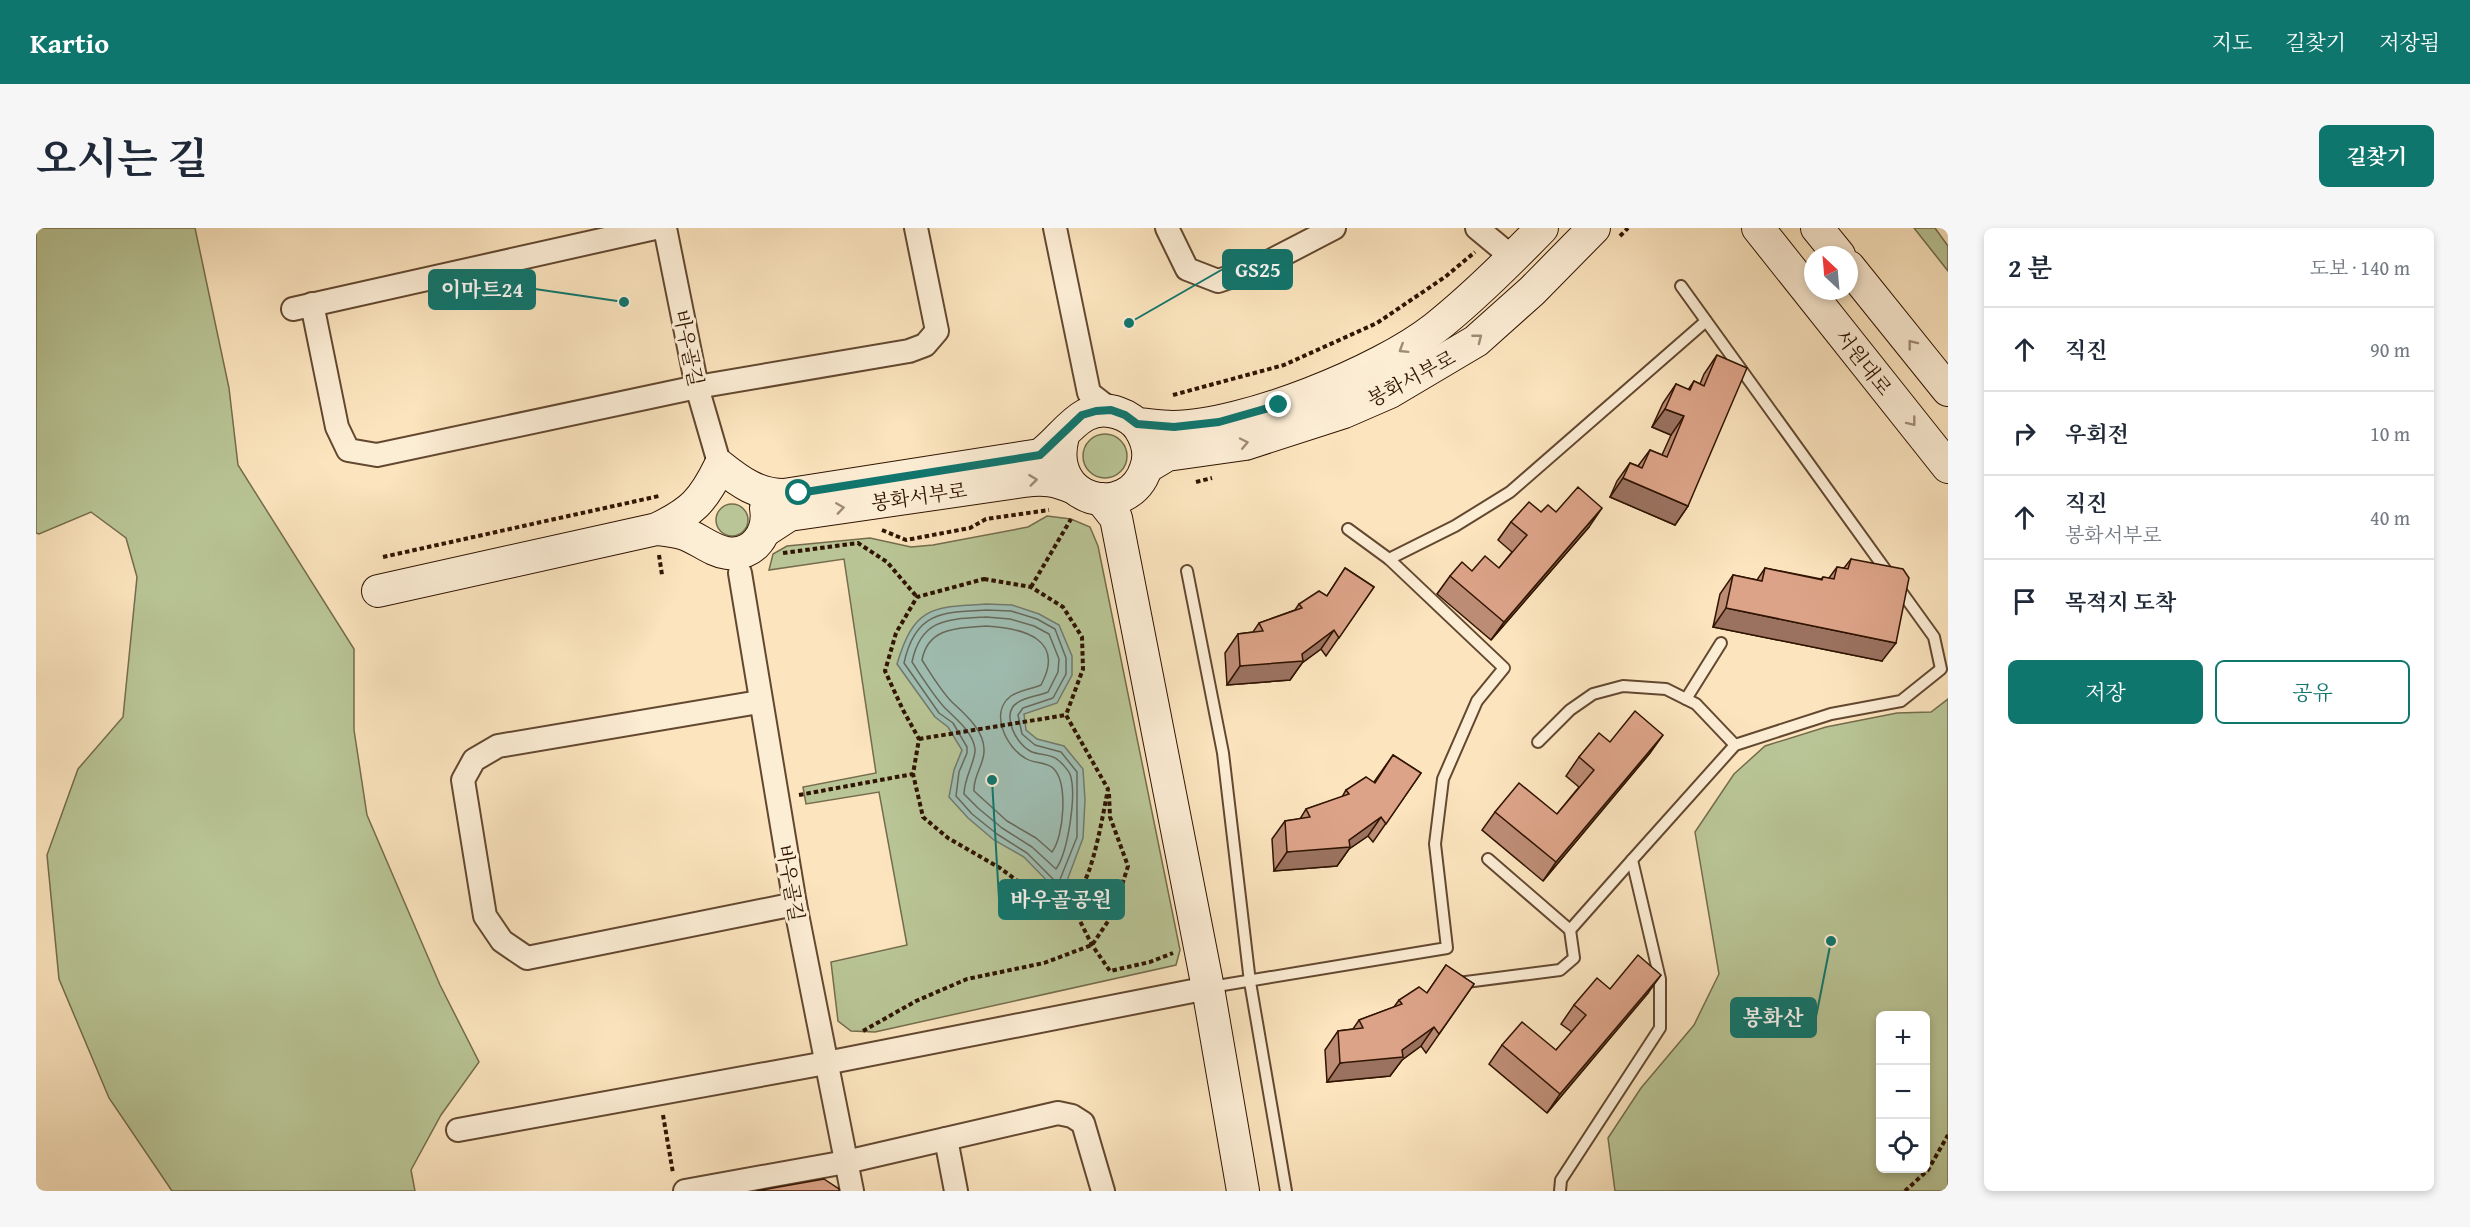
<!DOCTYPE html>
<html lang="ko">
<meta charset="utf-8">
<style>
:root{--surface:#fff;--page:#f6f6f7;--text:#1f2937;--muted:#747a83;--line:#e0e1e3;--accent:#0f766e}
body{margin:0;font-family:"Gentium Book Plus","Noto Serif KR",serif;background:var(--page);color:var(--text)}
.controls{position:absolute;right:18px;bottom:18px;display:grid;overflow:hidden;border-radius:9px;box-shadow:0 3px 9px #0003}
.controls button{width:54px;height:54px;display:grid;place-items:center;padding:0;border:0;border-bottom:2px solid var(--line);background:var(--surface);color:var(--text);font:30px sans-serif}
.compass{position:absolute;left:1768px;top:18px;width:54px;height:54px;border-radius:50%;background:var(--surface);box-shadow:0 3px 9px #0003;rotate:334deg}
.stop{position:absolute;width:18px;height:18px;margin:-14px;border:4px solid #0f766e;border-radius:50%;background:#fff}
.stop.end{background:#0f766e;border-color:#fff;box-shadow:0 2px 6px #0008}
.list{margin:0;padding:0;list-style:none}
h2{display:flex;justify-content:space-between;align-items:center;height:78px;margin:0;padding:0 24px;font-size:26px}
h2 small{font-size:20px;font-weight:400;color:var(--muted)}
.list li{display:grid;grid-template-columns:39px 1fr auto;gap:18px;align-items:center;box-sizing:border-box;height:84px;padding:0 24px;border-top:2px solid var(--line)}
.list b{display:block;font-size:22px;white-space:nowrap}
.list p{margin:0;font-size:20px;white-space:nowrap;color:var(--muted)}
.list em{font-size:20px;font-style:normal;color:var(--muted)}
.actions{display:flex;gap:12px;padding:18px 24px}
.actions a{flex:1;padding:14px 0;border:2px solid var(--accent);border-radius:9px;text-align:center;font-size:21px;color:var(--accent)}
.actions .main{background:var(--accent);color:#fff}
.icon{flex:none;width:33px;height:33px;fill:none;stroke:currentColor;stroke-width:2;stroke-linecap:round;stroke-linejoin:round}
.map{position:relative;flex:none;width:1912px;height:963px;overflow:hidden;border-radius:9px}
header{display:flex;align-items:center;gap:36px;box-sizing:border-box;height:84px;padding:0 30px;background:var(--accent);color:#fff}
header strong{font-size:28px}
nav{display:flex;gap:33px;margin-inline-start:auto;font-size:21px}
.intro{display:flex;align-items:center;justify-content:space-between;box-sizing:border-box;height:144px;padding:0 36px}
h1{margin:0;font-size:42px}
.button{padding:15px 27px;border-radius:9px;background:var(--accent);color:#fff;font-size:21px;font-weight:700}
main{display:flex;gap:36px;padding:0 36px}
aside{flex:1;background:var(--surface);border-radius:9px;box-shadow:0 3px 9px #0003}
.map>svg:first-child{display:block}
.green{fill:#b9c596;stroke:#746c4c;stroke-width:1.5;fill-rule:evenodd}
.water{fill:#9fbeb3;stroke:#737a6c;stroke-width:1.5}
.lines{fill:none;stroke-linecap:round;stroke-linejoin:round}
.shore{stroke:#68695a;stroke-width:1.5}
.lane-casing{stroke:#634830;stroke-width:14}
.street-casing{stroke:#634830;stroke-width:26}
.secondary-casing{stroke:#301401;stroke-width:34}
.path{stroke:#301401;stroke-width:4;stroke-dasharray:4.5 3;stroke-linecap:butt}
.lane{stroke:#fcedd5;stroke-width:10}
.street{stroke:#fcedd5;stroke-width:22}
.secondary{stroke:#fcedd5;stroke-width:32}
.wall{fill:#bd8c75;stroke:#301401;stroke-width:1.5}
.shaded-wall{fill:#9a725f;stroke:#301401;stroke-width:1.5}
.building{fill:#dca388;stroke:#301401;stroke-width:1.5}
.oneway{stroke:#a08b76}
.route{stroke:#0f766e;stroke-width:8}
.labels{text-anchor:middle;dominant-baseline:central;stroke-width:6;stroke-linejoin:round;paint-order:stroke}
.street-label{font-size:20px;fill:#301401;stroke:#fcedd5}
.leader{fill:none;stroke:#0f766e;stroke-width:2}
.callout-dot{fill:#0f766e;stroke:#fcedd5;stroke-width:2}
.callout{fill:#0f766e;stroke:#0f766e;stroke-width:2}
.callout-label{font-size:21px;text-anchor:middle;font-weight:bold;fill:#fff}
</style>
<header>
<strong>Kartio</strong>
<nav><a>지도</a><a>길찾기</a><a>저장됨</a></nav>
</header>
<div class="intro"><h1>오시는 길</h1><a class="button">길찾기</a></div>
<main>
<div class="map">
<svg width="1912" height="963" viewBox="0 0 1912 963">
<rect width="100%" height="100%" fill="#fbe4be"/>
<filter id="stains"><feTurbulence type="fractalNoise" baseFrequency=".00333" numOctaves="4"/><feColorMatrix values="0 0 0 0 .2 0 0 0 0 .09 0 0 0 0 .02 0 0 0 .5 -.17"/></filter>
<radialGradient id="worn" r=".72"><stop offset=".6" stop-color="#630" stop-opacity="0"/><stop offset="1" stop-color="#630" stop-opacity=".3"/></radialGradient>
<g class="green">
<path d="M0 0H159L193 160 202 237 318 421V502L331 587 404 757 443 834 405 887 375 942 379 963H136L73 870 23 751 11 627 42 541 87 489 101 349 90 310 55 284 3 306 0 305Z"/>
<path d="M1878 0H1899L1912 18V43Z"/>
<circle cx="1069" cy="228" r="22"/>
<circle cx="696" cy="292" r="16"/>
<path d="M1011 288 1035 291 1054 299 1062 318 1144 722 1140 737 839 804 815 803 802 793 795 734 871 717 843 564 770 576 767 559 840 545 808 331 733 342 737 326 751 318 834 310 875 319 897 317 992 299Z"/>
<path d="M1912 471V963H1579L1572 910 1605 860 1658 797 1683 746 1659 604 1698 546 1729 518 1790 499 1861 485 1895 484ZM1844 788H1890V940H1844Z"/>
</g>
<path class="water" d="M950 376 976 377 1003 386 1023 397 1036 428V447L1021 475 988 486 990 502 1001 511 1028 518 1047 541 1049 572 1047 610 1029 658 1019 661 988 629 958 612 932 590 913 569 918 542 926 522 912 499 899 489 861 436C878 379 895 379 950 376Z"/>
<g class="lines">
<g class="shore">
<path d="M950 382 975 383 1001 391 1019 401 1030 430V446L1017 470 987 480 982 487 986 506 999 517 1025 524 1041 544V609L1023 654 1019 653 991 625 961 606 936 586 920 568 923 544 931 525V519L917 495 903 485 868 435C879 384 906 384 950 382Z"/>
<path d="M950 389 974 391 998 398 1013 406 1023 431 1022 444 1012 464C1003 468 989 469 981 475 964 486 981 518 996 524 1004 527 1016 526 1022 532 1026 535 1032 542 1034 546 1041 566 1032 624 1020 641L996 619 966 600 942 580 928 566C928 550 940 532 939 521 937 504 920 491 909 480 897 467 886 449 876 434 885 390 913 391 950 389Z"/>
<path d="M950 398C987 400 1030 411 1005 457 996 461 984 462 975 468 953 484 970 519 989 530 997 536 1011 533 1018 541 1032 556 1028 608 1016 624L1000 610 971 593 938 563C937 548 948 537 948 523 949 503 929 486 916 474 905 463 895 446 886 432 892 399 922 400 950 398Z"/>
</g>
<g class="lane-casing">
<g id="lane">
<path d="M1353 331 1419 298 1474 264 1670 93"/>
<path d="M1151 343 1187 525 1214 754 1250 963"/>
<path d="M1650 471 1685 415"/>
<path d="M1502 514 1534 482 1557 466 1587 458 1630 461 1660 476 1699 517"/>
<path d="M1452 631 1534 702 1596 632"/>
<path d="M1422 755 1524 742 1538 730 1534 702"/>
<path d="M1175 759 1411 720 1399 616 1407 551 1441 473 1468 440 1353 331 1312 301"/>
<path d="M1524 963 1525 952 1624 800V751L1596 632 1699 517 1795 486 1865 473 1905 441 1898 409 1645 58"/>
</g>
</g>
<g class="street-casing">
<g id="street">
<path d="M629 0 661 159 684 238"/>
<path d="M1019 0 1053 165 1075 182"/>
<path d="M1131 0 1151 41 1182 53 1221 40 1298 0"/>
<path d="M1441 0 1477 30"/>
<path d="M276 76 301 199 312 222 341 227 661 159 873 123 889 117 901 103 880 0"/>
<path d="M257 81 619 0"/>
<path d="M704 345 759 676 816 963"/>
<path d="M723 474 462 518 438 532 427 552 449 688 466 713 491 730 759 676"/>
<path d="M422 902 790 835 1172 760"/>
<path d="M910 911 920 963"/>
<path d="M649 963 810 934 1022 885 1036 888 1047 895 1067 963"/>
</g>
</g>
<g class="secondary-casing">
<g id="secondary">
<path d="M1722 0 1912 239"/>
<path d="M1781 0 1803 27"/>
<path d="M1813 39 1912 162"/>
<path d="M1101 196C1113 197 1125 199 1137 199 1209 198 1343 144 1399 100 1437 70 1472 35 1506 0"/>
<path d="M1111 239 1131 227 1209 216 1308 184 1354 164 1440 113 1496 63 1558 0"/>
<path d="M1065 271 1080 290 1172 760 1207 963"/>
<path d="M621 301C630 302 640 303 649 306 663 311 676 323 691 325 718 329 734 304 730 280"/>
<path d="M730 302 753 287 988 253C1008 250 1020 252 1038 260"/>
<path d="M342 363 621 301C656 284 667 273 684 238 704 254 722 267 748 267L1004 227C1029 210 1045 172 1082 185 1091 188 1099 193 1104 201 1111 212 1115 226 1110 240 1093 294 1009 275 1027 208"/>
</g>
</g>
<g class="path">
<path d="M1584 8 1592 0"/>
<path d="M1137 167 1248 137 1341 95 1409 49 1439 24"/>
<path d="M1160 254 1176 250"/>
<path d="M846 302 870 312 934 300 950 291 1013 282"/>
<path d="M747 325 822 315 851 334 881 369"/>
<path d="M623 327 626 347"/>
<path d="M347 329 623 268"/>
<path d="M948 351 995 359 1027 379 1046 409 1047 441 1030 487 1072 561C1068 581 1057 647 1044 660 1032 671 1015 673 1000 675L991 660 964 640 912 610 887 589 877 546 883 511 867 482 849 443 860 405 881 369Z"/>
<path d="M995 359 1035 291"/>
<path d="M883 511 1030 487"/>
<path d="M763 567 877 546"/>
<path d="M1031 667 1056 717 1074 743 1114 734 1137 725"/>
<path d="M827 803 880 773 931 751 1008 735 1056 717 1077 686 1092 638 1074 589 1073 566"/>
<path d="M627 887 637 945"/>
<path d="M1869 963 1892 942 1912 907"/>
</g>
<use href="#lane" class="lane"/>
<use href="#street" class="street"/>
<use href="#secondary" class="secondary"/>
</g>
<g class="wall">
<path d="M1681 127 1652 278 1639 297 1574 269 1581 253 1594 235 1602 238 1614 222 1626 227 1635 207 1616 199 1627 175 1640 156 1652 162 1658 153 1664 156 1668 146Z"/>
<path d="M1505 284H1520L1553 299 1455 412 1401 366 1414 348 1436 343 1463 340 1476 324 1462 312 1475 294Z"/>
<path d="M1815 331 1846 433 1677 399 1684 366 1697 347 1721 352 1729 340 1785 351 1787 349 1793 350 1801 339 1808 340Z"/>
<path d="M1309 340 1338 359 1290 428 1285 421 1266 435 1254 452 1191 457 1189 425 1202 406 1217 404 1223 395 1259 382 1263 376 1291 368Z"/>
<path d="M1574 514 1614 525 1507 653 1446 602 1459 584 1521 586 1543 559 1530 548 1543 529Z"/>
<path d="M1357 527 1385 545 1337 614 1332 608 1313 621 1301 638 1238 643 1236 611 1249 593 1264 591 1270 581 1306 569 1310 562 1338 554Z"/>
<path d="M1410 737 1438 756 1390 825 1385 818 1366 832 1354 848 1291 854 1289 822 1302 803 1317 801 1323 792 1358 779 1363 772 1391 765Z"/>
<path d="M1574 761 1612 765 1511 885 1453 836 1466 817 1520 822 1536 804 1525 796 1538 777Z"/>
</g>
<g class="shaded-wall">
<path d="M1629 181 1648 188 1635 207 1616 199Z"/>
<path d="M1587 250 1652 278 1639 297 1574 269Z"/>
<path d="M1566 280 1553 299 1455 412 1468 394Z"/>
<path d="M1690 380 1860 415 1846 433 1677 399Z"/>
<path d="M1298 402 1285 421 1266 435 1254 452 1191 457 1204 438 1266 426Z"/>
<path d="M1627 507 1614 525 1507 653 1520 634Z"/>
<path d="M1345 589 1332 608 1313 621 1301 638 1238 643 1251 624 1313 612Z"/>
<path d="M1625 747 1612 765 1511 885 1524 866Z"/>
<path d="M1398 799 1385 818 1366 832 1354 848 1291 854 1304 835 1366 822Z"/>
</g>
<g class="building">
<path d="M1681 127 1711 140 1652 278 1587 250 1594 235 1606 240 1614 222 1631 229 1648 188 1629 181 1640 156 1654 162 1658 153 1668 158Z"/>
<path d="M1542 259 1566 280 1468 394 1414 348 1426 334 1436 343 1449 328 1463 340 1491 307 1475 294 1493 274 1505 284 1512 277 1520 284Z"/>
<path d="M1815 331 1867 341 1873 350 1860 415 1690 380 1697 347 1726 353 1729 340 1786 352 1787 349 1798 351 1801 339 1812 341Z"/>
<path d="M1309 340 1338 359 1303 410 1298 402 1266 426 1267 433 1204 438 1202 406 1227 403 1223 395 1266 380 1263 376 1283 363 1291 368Z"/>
<path d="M1599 483 1627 507 1520 634 1459 584 1483 555 1521 586 1558 542 1543 529 1563 505 1574 514Z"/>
<path d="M1357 527 1385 545 1350 596 1345 589 1313 612 1314 619 1251 624 1249 593 1274 589 1270 581 1313 566 1310 562 1330 549 1339 555Z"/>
<path d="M1602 727 1625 747 1524 866 1466 817 1486 794 1520 822 1550 787 1538 777 1561 750 1574 761Z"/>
<path d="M1410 737 1438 756 1403 806 1398 799 1366 822 1367 829 1304 835 1302 803 1327 800 1323 792 1366 776 1363 772 1383 759 1391 765Z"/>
<path d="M788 951 803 961V963H720Z"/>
</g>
<defs><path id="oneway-chevron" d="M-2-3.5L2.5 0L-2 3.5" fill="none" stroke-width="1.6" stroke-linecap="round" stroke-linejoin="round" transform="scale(1.5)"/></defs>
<g class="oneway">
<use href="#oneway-chevron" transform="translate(1442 110) rotate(-38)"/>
<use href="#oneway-chevron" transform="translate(1876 116) rotate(-128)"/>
<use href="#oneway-chevron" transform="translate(1367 121) rotate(148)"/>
<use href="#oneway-chevron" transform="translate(1876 194) rotate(52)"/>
<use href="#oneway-chevron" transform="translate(1208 215) rotate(-12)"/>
<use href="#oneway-chevron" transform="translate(997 252) rotate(-7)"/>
<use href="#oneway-chevron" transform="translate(804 280) rotate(-8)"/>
</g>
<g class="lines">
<path class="route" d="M763 265 1004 227 1046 187 1060 183 1075 182 1089 187 1101 196 1138 199 1183 194 1243 177"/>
</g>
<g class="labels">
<g class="street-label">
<text transform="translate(653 120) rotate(78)">바우골길</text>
<text transform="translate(1828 134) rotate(52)">서원대로</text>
<text transform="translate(1375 150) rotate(-28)">봉화서부로</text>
<text transform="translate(883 268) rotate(-8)">봉화서부로</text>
<text transform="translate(755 655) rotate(80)">바우골길</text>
</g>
</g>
<path class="leader" d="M1093 95L1187 41M588 74L499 61M956 552L963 671M1795 713L1780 789"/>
<g class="callout-dot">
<circle cx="1093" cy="95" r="6"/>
<circle cx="588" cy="74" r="6"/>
<circle cx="956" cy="552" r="6"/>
<circle cx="1795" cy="713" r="6"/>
</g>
<g class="callout">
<rect x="1187" y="22" width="69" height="39" rx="6"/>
<rect x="393" y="42" width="106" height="39" rx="6"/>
<rect x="963" y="652" width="125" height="39" rx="6"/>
<rect x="1695" y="770" width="85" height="39" rx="6"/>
</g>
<g class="callout-label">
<text x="1222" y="49">GS25</text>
<text x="446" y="69">이마트24</text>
<text x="1025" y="679">바우골공원</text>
<text x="1737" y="797">봉화산</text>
</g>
<rect width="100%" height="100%" filter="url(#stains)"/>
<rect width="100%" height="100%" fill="url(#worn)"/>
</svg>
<div class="controls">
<button>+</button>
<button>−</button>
<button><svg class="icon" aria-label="locate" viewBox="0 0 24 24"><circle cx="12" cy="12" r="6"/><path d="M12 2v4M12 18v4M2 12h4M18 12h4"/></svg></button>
</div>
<svg class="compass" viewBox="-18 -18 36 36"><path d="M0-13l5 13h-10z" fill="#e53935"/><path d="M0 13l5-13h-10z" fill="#747a83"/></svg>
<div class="stop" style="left:763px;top:265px"></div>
<div class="stop end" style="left:1243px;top:177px"></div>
</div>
<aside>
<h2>2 분<small>도보 · 140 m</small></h2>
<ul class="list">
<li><svg class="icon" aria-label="ahead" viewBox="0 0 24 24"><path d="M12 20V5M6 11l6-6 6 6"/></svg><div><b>직진</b></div><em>90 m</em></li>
<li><svg class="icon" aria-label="right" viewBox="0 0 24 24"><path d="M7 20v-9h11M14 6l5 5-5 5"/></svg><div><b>우회전</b></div><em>10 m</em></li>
<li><svg class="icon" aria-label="ahead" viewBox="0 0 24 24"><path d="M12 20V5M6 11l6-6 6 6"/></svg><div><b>직진</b><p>봉화서부로</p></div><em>40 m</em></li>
<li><svg class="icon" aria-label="arrive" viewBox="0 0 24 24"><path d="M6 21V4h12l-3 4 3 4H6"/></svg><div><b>목적지 도착</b></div></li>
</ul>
<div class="actions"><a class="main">저장</a><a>공유</a></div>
</aside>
</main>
